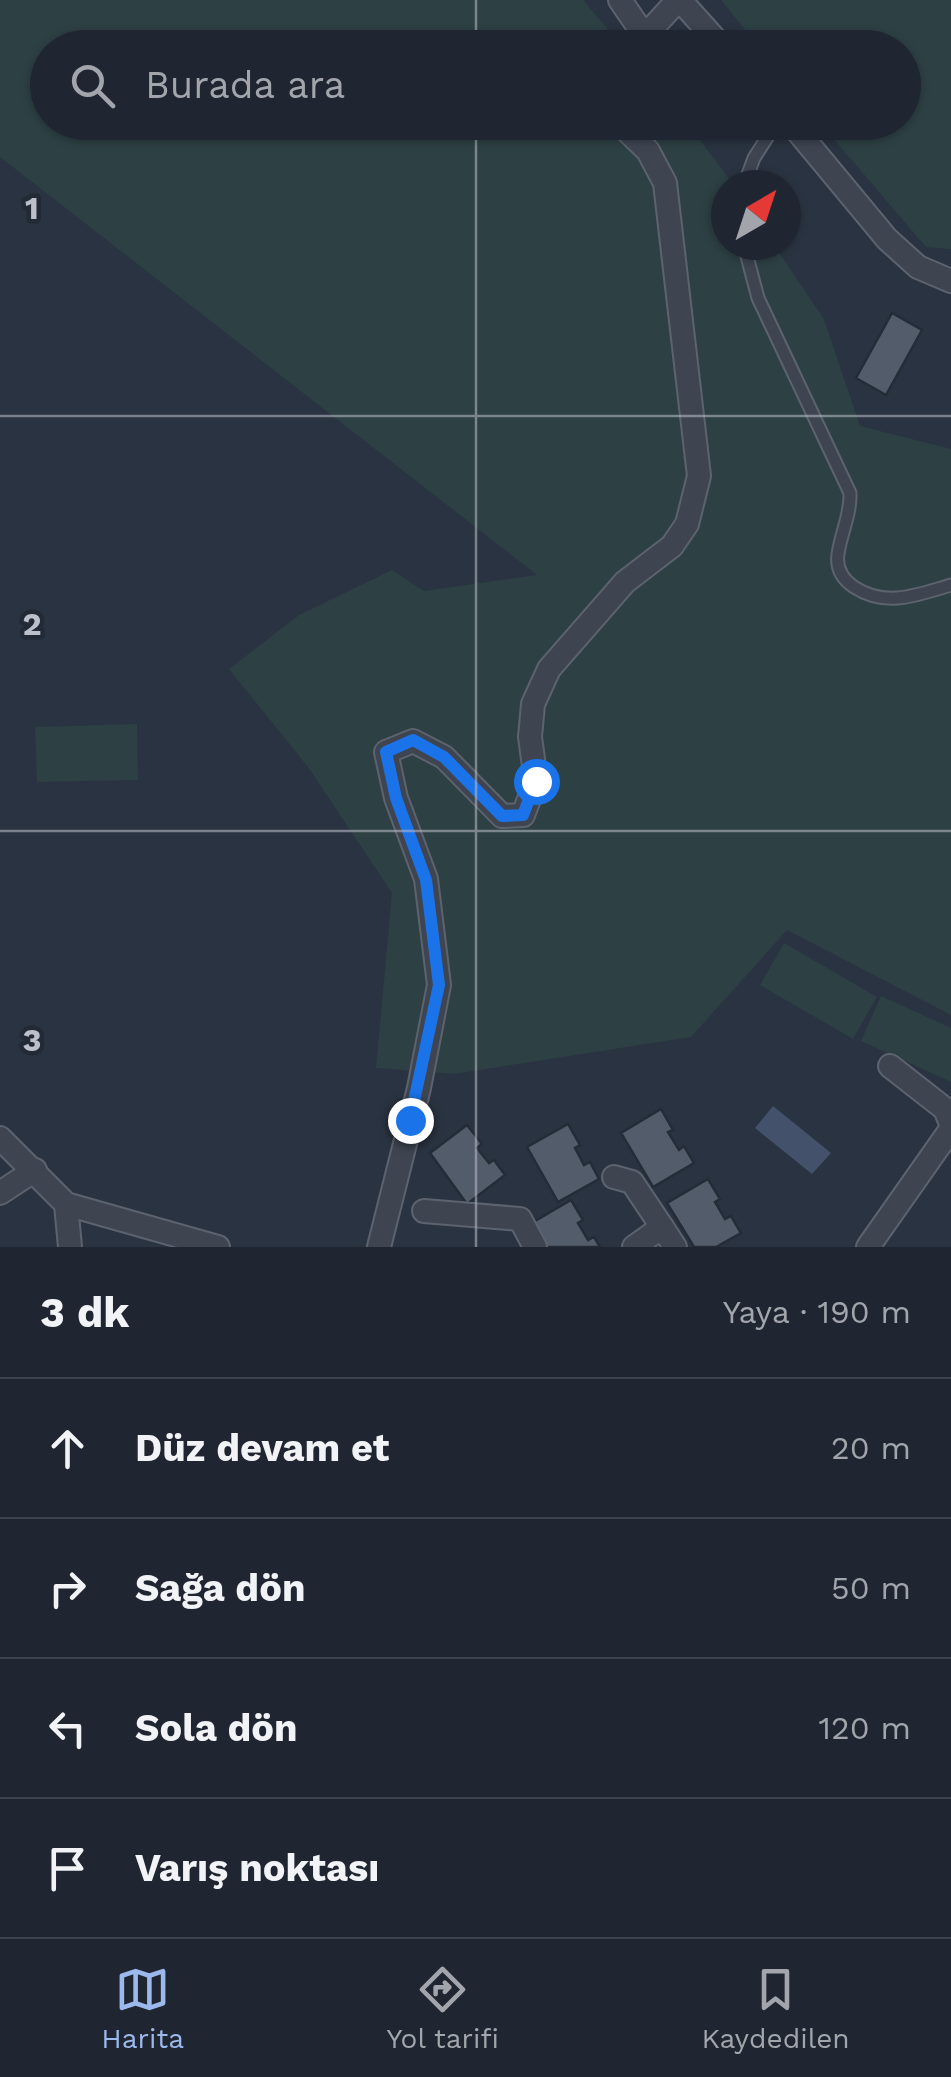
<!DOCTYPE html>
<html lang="tr">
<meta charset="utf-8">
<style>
:root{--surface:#202631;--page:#282e39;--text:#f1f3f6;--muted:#a2a5ab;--line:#3d434d;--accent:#9cb9ee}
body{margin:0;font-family:"Work Sans",sans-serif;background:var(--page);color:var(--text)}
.compass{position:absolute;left:711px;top:170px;width:90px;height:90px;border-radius:50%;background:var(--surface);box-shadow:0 2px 8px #0004;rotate:39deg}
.stop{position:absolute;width:30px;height:30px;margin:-22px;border:8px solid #1a73e8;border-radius:50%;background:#fff}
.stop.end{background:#1a73e8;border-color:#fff;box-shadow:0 2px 10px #0008}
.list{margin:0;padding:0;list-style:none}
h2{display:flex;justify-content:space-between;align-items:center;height:130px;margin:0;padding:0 40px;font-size:42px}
h2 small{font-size:32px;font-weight:400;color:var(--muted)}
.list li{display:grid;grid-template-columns:65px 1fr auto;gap:30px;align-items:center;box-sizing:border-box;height:140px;padding:0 40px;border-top:2px solid var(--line)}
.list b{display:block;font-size:38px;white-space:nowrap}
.list em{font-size:32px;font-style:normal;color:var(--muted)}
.icon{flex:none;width:55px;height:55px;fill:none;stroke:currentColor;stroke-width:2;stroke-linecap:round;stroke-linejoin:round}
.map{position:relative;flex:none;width:951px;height:1247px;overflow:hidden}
.search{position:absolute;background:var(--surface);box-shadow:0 2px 8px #0004;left:30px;right:30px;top:30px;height:110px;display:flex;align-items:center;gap:25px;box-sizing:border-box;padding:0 35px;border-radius:55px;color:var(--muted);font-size:38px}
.sheet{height:690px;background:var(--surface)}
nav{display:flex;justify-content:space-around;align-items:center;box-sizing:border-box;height:140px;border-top:2px solid var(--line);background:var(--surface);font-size:28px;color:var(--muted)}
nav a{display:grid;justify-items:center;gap:5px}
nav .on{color:var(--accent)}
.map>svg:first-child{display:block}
.green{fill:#2d4043}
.water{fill:#43526a}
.building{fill:#535c6b;stroke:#242c38;stroke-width:2.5}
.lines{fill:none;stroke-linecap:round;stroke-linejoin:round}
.lane-casing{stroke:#5c636e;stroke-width:15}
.street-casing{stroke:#5c636e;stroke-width:26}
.lane{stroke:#3e4551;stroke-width:11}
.street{stroke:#3e4551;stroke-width:22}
.route{stroke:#1a73e8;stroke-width:12}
.grid{fill:none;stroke:#bbc0cb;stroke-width:2.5;stroke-opacity:0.55}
.grid-label{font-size:32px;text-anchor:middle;font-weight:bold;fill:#bbc0cb;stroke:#222a36;stroke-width:9;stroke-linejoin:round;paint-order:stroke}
</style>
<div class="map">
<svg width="951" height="1247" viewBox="0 0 951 1247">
<rect width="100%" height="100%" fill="#2a3341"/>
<g class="green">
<path d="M0 0H583L623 47 48 48V122L687 123 734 185H726V245H774L824 319 860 426 951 449V1015L787 930 691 1037 454 1074 376 1068 392 893 308 767 229 669 299 615 392 570 424 591 537 575 0 157Z"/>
<path d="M721 0H951V249L926 247 820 123 904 122V48L759 47Z"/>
<path d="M137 724 138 780 37 782 35 727Z"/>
<path d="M784 943 877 997 853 1039 760 985Z"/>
<path d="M881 996 951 1028V1082L861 1041Z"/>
</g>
<path class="water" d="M773 1106 831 1153 812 1174 755 1128Z"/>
<g class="building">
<path d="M892 313 922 330 886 395 856 378Z"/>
<path d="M661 1109 673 1130 668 1132 679 1150 684 1146 694 1163 653 1187 621 1133Z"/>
<path d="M568 1124 580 1145 575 1148 584 1165 590 1162 599 1179 558 1202 527 1147Z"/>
<path d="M467 1125 482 1144 477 1148 489 1163 494 1160 505 1175 467 1204 430 1153Z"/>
<path d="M708 1179 720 1199 715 1202 725 1219 731 1216 741 1233 716 1247H694L667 1203Z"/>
<path d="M571 1200 583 1220 578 1223 588 1240 594 1237 600 1247H544L530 1224Z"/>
</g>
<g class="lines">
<g class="lane-casing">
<g id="lane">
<path d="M744 185 754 158 777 122"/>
<path d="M744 245 758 298 850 493C851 514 841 533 838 554 836 568 842 579 854 587 886 608 917 595 951 585"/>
</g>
</g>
<g class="street-casing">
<g id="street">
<path d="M620 0 644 35"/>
<path d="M680 0 723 48"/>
<path d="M634 48 678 0"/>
<path d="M790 122 887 239 918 267 951 281"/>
<path d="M890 1066 945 1109 951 1124"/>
<path d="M0 1138 66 1204 218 1247"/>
<path d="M614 1177 632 1182 662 1227"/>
<path d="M0 1193 35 1170"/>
<path d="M66 1204 70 1247"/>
<path d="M424 1211 520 1219 535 1247"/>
<path d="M379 1247 419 1088 439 985 426 879 396 798 386 752 413 741 444 757 502 816 523 815 536 781 530 737 533 704 549 669 625 582 672 546 687 524 699 476 665 183 648 151 618 122"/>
<path d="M634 1247 662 1227 675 1247"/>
<path d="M868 1247 951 1129"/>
</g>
</g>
<use href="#lane" class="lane"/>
<use href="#street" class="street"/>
</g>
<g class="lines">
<path class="route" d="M410 1120 439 985 426 880 396 798 386 752 413 740 444 757 502 816 523 815 536 781"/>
</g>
<path class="grid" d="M476 0V48M476 122V1247M0 416H951M0 831H951"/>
<g class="grid-label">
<text x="32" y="219">1</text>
<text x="32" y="635">2</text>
<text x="32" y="1051">3</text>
</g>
</svg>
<svg class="compass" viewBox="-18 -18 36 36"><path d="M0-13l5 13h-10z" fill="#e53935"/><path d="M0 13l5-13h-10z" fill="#a2a5ab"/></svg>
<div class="stop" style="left:536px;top:781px"></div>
<div class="stop end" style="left:410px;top:1120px"></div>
<div class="search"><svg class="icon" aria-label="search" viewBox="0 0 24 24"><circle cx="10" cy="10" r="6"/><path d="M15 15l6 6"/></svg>Burada ara</div>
</div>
<section class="sheet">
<h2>3 dk<small>Yaya · 190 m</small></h2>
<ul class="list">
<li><svg class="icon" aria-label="ahead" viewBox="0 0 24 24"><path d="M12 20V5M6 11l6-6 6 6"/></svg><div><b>Düz devam et</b></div><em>20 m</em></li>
<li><svg class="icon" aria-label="right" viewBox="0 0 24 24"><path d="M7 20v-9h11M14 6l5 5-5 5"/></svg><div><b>Sağa dön</b></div><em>50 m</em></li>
<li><svg class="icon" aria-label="left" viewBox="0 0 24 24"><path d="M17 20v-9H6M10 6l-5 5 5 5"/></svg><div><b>Sola dön</b></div><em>120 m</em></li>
<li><svg class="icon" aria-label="arrive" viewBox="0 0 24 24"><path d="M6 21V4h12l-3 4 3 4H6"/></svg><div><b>Varış noktası</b></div></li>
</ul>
</section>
<nav>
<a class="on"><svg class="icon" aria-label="map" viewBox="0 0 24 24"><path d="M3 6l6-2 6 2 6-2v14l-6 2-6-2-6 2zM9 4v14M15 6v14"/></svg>Harita</a>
<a><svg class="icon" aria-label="directions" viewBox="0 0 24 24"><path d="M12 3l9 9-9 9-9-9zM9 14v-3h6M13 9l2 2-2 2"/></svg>Yol tarifi</a>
<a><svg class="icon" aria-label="saved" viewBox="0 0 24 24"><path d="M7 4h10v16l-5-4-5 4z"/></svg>Kaydedilen</a>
</nav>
